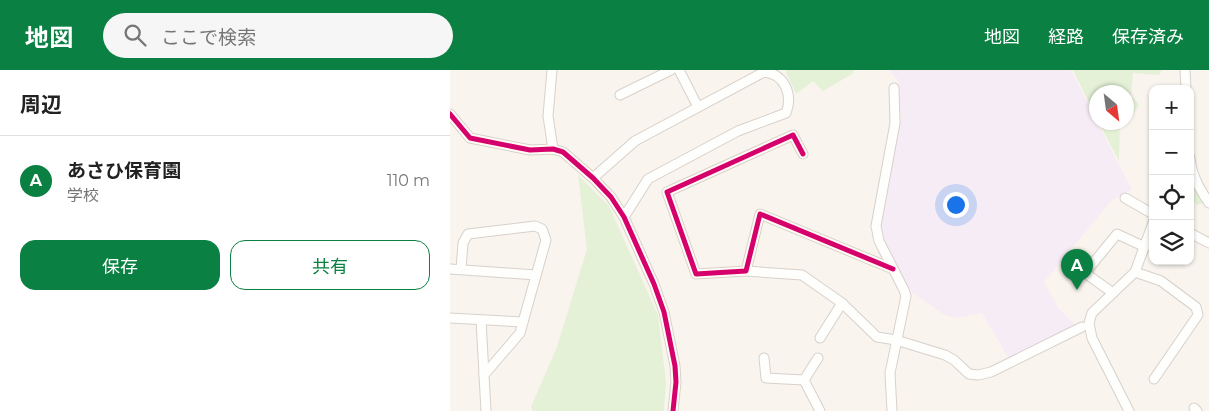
<!DOCTYPE html>
<html lang="ja">
<meta charset="utf-8">
<style>
:root{--surface:#fff;--page:#f6f6f6;--text:#222;--muted:#767676;--line:#e0e0e0;--accent:#0b8043}
body{margin:0;font-family:Montserrat,"Noto Sans JP",sans-serif;background:var(--page);color:var(--text)}
.controls{position:absolute;right:15px;top:15px;display:grid;overflow:hidden;border-radius:10px;box-shadow:0 1px 4px #0004}
.controls button{width:45px;height:45px;display:grid;place-items:center;padding:0;border:0;border-bottom:1px solid var(--line);background:var(--surface);color:var(--text);font:25px sans-serif}
.compass{position:absolute;left:639px;top:15px;width:45px;height:45px;border-radius:50%;background:var(--surface);box-shadow:0 1px 4px #0004;rotate:151deg}
.you{position:absolute;left:505px;top:134px;width:18px;height:18px;margin:-12px;border:4px solid #fff;border-radius:50%;background:#1a73e8;box-shadow:0 0 0 8px #1a73e833}
.badge{display:grid;place-items:center;width:32px;height:32px;border-radius:50%;background:var(--accent);color:#fff;font-size:16px;font-weight:700}
.pin{position:absolute;translate:-50% -41px;filter:drop-shadow(0 1px 2px #0008)}
.pin::after{content:'';position:absolute;top:26px;width:18px;height:15px;background:inherit;clip-path:polygon(0 0,100% 0,50% 100%)}
.list{margin:0;padding:0;list-style:none}
h2{display:flex;justify-content:space-between;align-items:center;height:65px;margin:0;padding:0 20px;font-size:21px}
h2 small{font-size:16px;font-weight:400;color:var(--muted)}
.list li{display:grid;grid-template-columns:32px 1fr auto;gap:15px;align-items:center;box-sizing:border-box;height:90px;padding:0 20px;border-top:1px solid var(--line)}
.list b{display:block;font-size:19px;white-space:nowrap}
.list p{margin:0;font-size:16px;white-space:nowrap;color:var(--muted)}
.list em{font-size:16px;font-style:normal;color:var(--muted)}
.actions{display:flex;gap:10px;padding:15px 20px}
.actions a{flex:1;padding:11px 0;border:1px solid var(--accent);border-radius:15px;text-align:center;font-size:18px;color:var(--accent)}
.actions .main{background:var(--accent);color:#fff}
.icon{flex:none;width:28px;height:28px;fill:none;stroke:currentColor;stroke-width:2;stroke-linecap:round;stroke-linejoin:round}
.map{position:relative;flex:none;width:759px;height:341px;overflow:hidden}
header{display:flex;align-items:center;gap:30px;box-sizing:border-box;height:70px;padding:0 25px;background:var(--accent);color:#fff}
header strong{font-size:24px}
nav{display:flex;gap:28px;margin-inline-start:auto;font-size:18px}
.search{width:350px;height:45px;background:var(--page);display:flex;align-items:center;gap:12px;box-sizing:border-box;padding:0 18px;border-radius:28px;color:var(--muted);font-size:19px}
main{display:flex}
aside{flex:1;background:var(--surface)}
.map>svg:first-child{display:block}
.education{fill:#f6ecf5}
.green{fill:#e5f1d7}
.lines{fill:none;stroke-linecap:round;stroke-linejoin:round}
.minor-casing{stroke:#d8d0ca;stroke-width:11}
.minor{stroke:#fefefc;stroke-width:9}
.cycleway-casing{stroke:#fff9f1;stroke-width:8}
.cycleway{stroke:#d6006c;stroke-width:5}
</style>
<header>
<strong>地図</strong>
<div class="search"><svg class="icon" aria-label="search" viewBox="0 0 24 24"><circle cx="10" cy="10" r="6"/><path d="M15 15l6 6"/></svg>ここで検索</div>
<nav><a>地図</a><a>経路</a><a>保存済み</a></nav>
</header>
<main>
<aside>
<h2>周辺<small></small></h2>
<ul class="list">
<li><span class="badge">A</span><div><b>あさひ保育園</b><p>学校</p></div><em>110 m</em></li>
</ul>
<div class="actions"><a class="main">保存</a><a>共有</a></div>
</aside>
<div class="map">
<svg width="759" height="341" viewBox="0 0 759 341">
<rect width="100%" height="100%" fill="#f9f5ee"/>
<path class="education" d="M439 0H621L682 120 662 130 594 212 609 239 625 255 559 289 532 243 507 248 494 245 460 221 433 168 430 155 451 50 448 10Z"/>
<g class="green">
<path d="M337 0H404L402 4 373 21 363 11 346 24 336 2Z"/>
<path d="M623 0H712L709 5 683 3 681 26 689 34 678 53 676 52V22H646V47Z"/>
<path d="M649 53H670L669 91Z"/>
<path d="M128 105 159 136 208 245 216 312 214 341H83L81 337 107 277 137 179Z"/>
<path d="M740 114 754 133 747 135 740 127Z"/>
</g>
<g class="lines">
<g class="minor-casing">
<g id="minor">
<path d="M102 0 98 46 103 79"/>
<path d="M229 0 248 37"/>
<path d="M735 0 736 19"/>
<path d="M170 25 221 0"/>
<path d="M0 44 20 68 80 80 103 79 113 82 143 108 161 127 174 147 204 214 214 242 225 296 226 312 223 341"/>
<path d="M353 84 343 65 217 122 246 204 296 201 310 144 443 199"/>
<path d="M740 88C742 106 749 118 759 133"/>
<path d="M143 108 185 71 314 2C335 4 343 25 336 43L288 61 198 109 174 147"/>
<path d="M675 128 703 144"/>
<path d="M740 163 759 173"/>
<path d="M0 199 86 205"/>
<path d="M296 201 352 205 392 233 427 267 446 270 495 285 504 290 519 304 528 305 541 302 632 257"/>
<path d="M685 202 711 211 746 237 748 245 704 309"/>
<path d="M663 223 635 203 667 164 695 177"/>
<path d="M0 248 73 252 96 170 92 159 85 156 18 164 13 173 11 199"/>
<path d="M31 250 34 305"/>
<path d="M370 268 392 233"/>
<path d="M314 288 316 308 354 310"/>
<path d="M368 288 354 310 370 341"/>
<path d="M744 338 747 341"/>
<path d="M36 341 34 305 70 263 73 252"/>
<path d="M442 341 440 303 456 226 454 220 429 171 426 156 445 53 444 18"/>
<path d="M679 341 642 268 639 253 642 243 685 202 703 153"/>
</g>
</g>
<use href="#minor" class="minor"/>
<g class="cycleway-casing">
<g id="cycleway">
<path d="M0 44 20 68 80 80 103 79 113 82 143 108 161 127 174 147 204 214 214 242 225 296 226 312 223 341"/>
<path d="M353 84 343 65 217 122 246 204 296 201 310 144 443 199"/>
</g>
</g>
<use href="#cycleway" class="cycleway"/>
</g>
</svg>
<div class="controls">
<button>+</button>
<button>−</button>
<button><svg class="icon" aria-label="locate" viewBox="0 0 24 24"><circle cx="12" cy="12" r="6"/><path d="M12 2v4M12 18v4M2 12h4M18 12h4"/></svg></button>
<button><svg class="icon" aria-label="layers" viewBox="0 0 24 24"><path d="M12 4l9 5-9 5-9-5zM3 14l9 5 9-5"/></svg></button>
</div>
<svg class="compass" viewBox="-18 -18 36 36"><path d="M0-13l5 13h-10z" fill="#e53935"/><path d="M0 13l5-13h-10z" fill="#767676"/></svg>
<div class="you"></div>
<div class="pin badge" style="left:627px;top:220px">A</div>
</div>
</main>
